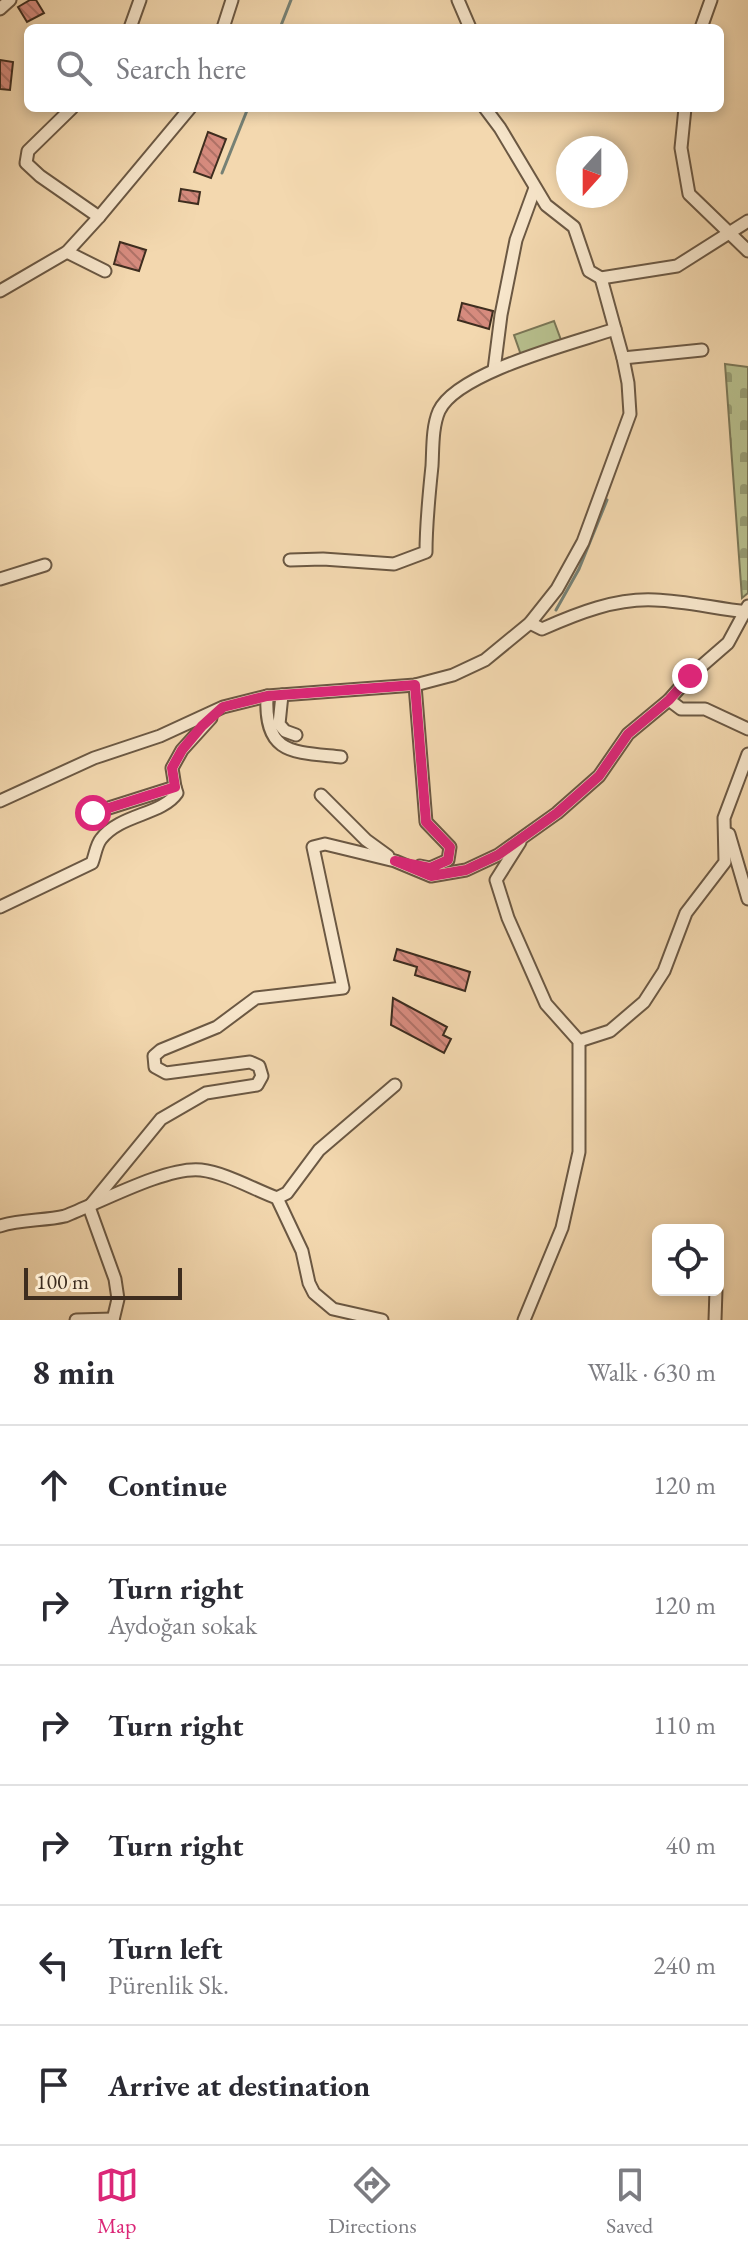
<!DOCTYPE html>
<meta charset="utf-8">
<style>
:root{--surface:#fff;--page:#f7f7f7;--text:#2b2b33;--muted:#7c7c81;--line:#e1e1e2;--accent:#db2777}
body{margin:0;font-family:"EB Garamond",serif;background:var(--page);color:var(--text)}
.controls{position:absolute;right:24px;bottom:24px;display:grid;overflow:hidden;border-radius:12px;box-shadow:0 4px 12px #0003}
.controls button{width:72px;height:72px;display:grid;place-items:center;padding:0;border:0;border-bottom:2px solid var(--line);background:var(--surface);color:var(--text);font:40px sans-serif}
.compass{position:absolute;left:556px;top:136px;width:72px;height:72px;border-radius:50%;background:var(--surface);box-shadow:0 4px 12px #0003;rotate:201deg}
.scale{position:absolute;left:24px;bottom:20px;width:158px;box-sizing:border-box;padding-left:8px;border:4px solid #3e2d1f;border-top:0;font-size:22px;line-height:28px;white-space:nowrap;color:#3e2d1f;-webkit-text-stroke:6px #f7e6cb;paint-order:stroke}
.stop{position:absolute;width:24px;height:24px;margin:-18px;border:6px solid #db2777;border-radius:50%;background:#fff}
.stop.end{background:#db2777;border-color:#fff;box-shadow:0 2px 8px #0008}
.list{margin:0;padding:0;list-style:none}
h2{display:flex;justify-content:space-between;align-items:center;height:104px;margin:0;padding:0 32px;font-size:34px}
h2 small{font-size:26px;font-weight:400;color:var(--muted)}
.list li{display:grid;grid-template-columns:52px 1fr auto;gap:24px;align-items:center;box-sizing:border-box;height:120px;padding:0 32px;border-top:2px solid var(--line)}
.list b{display:block;font-size:30px;white-space:nowrap}
.list p{margin:0;font-size:26px;white-space:nowrap;color:var(--muted)}
.list em{font-size:26px;font-style:normal;color:var(--muted)}
.icon{flex:none;width:44px;height:44px;fill:none;stroke:currentColor;stroke-width:2;stroke-linecap:round;stroke-linejoin:round}
.map{position:relative;flex:none;width:748px;height:1320px;overflow:hidden}
.search{position:absolute;background:var(--surface);box-shadow:0 4px 12px #0003;left:24px;right:24px;top:24px;height:88px;display:flex;align-items:center;gap:20px;box-sizing:border-box;padding:0 28px;border-radius:12px;color:var(--muted);font-size:30px}
.sheet{height:824px;background:var(--surface)}
nav{display:flex;justify-content:space-around;align-items:center;box-sizing:border-box;height:112px;border-top:2px solid var(--line);background:var(--surface);font-size:22px;color:var(--muted)}
nav a{display:grid;justify-items:center;gap:4px}
nav .on{color:var(--accent)}
.map>svg:first-child{display:block}
.grass{fill:#b7bf8d;stroke:#7a7656;stroke-width:2}
.cemetery{fill:url(#cemetery-stones);stroke:#7a7656;stroke-width:2}
.lines{fill:none;stroke-linecap:round;stroke-linejoin:round}
.stream{stroke:#768175;stroke-width:3}
.building{fill:url(#building-back-hatch);stroke:#3e2d1f;stroke-width:2}
.minor-casing{stroke:#6b5843;stroke-width:15}
.minor{stroke:#f7e6cb;stroke-width:11}
.route{stroke:#db2777;stroke-width:10}
</style>
<div class="map">
<svg width="748" height="1320" viewBox="0 0 748 1320">
<defs>
<pattern id="cemetery-stones" width="16" height="16" patternUnits="userSpaceOnUse" patternTransform="scale(2)"><rect width="16" height="16" fill="#b7bf8d"/><path d="M2 7V4a2 2 0 0 1 4 0v3zM10 15v-3a2 2 0 0 1 4 0v3z" fill="#969c73"/></pattern>
<pattern id="building-back-hatch" width="6" height="6" patternUnits="userSpaceOnUse" patternTransform="scale(2)"><rect width="6" height="6" fill="#d68b7e"/><path d="M-1 5l2 2M0 0l6 6M5-1l2 2" fill="none" stroke="#af7267"/></pattern>
</defs>
<rect width="100%" height="100%" fill="#f3d8af"/>
<filter id="stains"><feTurbulence type="fractalNoise" baseFrequency=".0025" numOctaves="4"/><feColorMatrix values="0 0 0 0 .2 0 0 0 0 .09 0 0 0 0 .02 0 0 0 .5 -.17"/></filter>
<radialGradient id="worn" r=".72"><stop offset=".6" stop-color="#630" stop-opacity="0"/><stop offset="1" stop-color="#630" stop-opacity=".3"/></radialGradient>
<path class="grass" d="M554 321 561 340 521 355 514 335Z"/>
<path class="cemetery" d="M725 364 748 367V593L742 598Z"/>
<g class="lines">
<g class="stream">
<path d="M280 28 291 0"/>
<path d="M222 173 248 108"/>
<path d="M556 610 579 569 607 500"/>
</g>
</g>
<g class="building">
<path d="M30 0H36L44 13 27 22 18 7Z"/>
<path d="M0 60 13 62 10 90 0 89Z"/>
<path d="M208 132 226 139 211 178 194 172Z"/>
<path d="M181 189 200 192 198 204 179 201Z"/>
<path d="M120 242 146 250 139 271 114 264Z"/>
<path d="M462 303 493 311 489 329 458 320Z"/>
<path d="M397 949 470 972 465 991 415 975 417 967 394 960Z"/>
<path d="M393 998 447 1027 443 1035 451 1039 444 1053 391 1025Z"/>
</g>
<g class="lines">
<g class="minor-casing">
<g id="minor">
<path d="M458 0 470 28"/>
<path d="M0 9 10 0"/>
<path d="M130 28 140 0"/>
<path d="M223 28 232 0"/>
<path d="M701 28 711 0"/>
<path d="M72 108 28 151 26 163 40 176 99 217"/>
<path d="M485 108 500 128 546 205 574 227 589 271 601 278 677 266 748 221"/>
<path d="M685 108 681 148 689 194 748 251"/>
<path d="M67 252 105 271"/>
<path d="M0 291 67 252 99 217 190 108"/>
<path d="M623 358 702 350"/>
<path d="M494 370 501 315 516 240 535 188"/>
<path d="M290 560 323 559 394 564 426 552C426 523 429 495 432 466 433 449 432 427 439 411 457 372 574 343 615 329"/>
<path d="M0 579 45 565"/>
<path d="M530 623 542 629C578 613 616 598 655 600 686 601 717 609 748 612"/>
<path d="M415 685 426 822 450 847 448 860 430 868 420 866"/>
<path d="M282 695 279 724 285 731 296 735"/>
<path d="M267 696C264 755 293 752 341 757"/>
<path d="M669 700 681 709H705L748 729"/>
<path d="M321 795 366 840 388 856"/>
<path d="M0 801 94 758 160 736 223 707 267 696 415 685 453 675 485 660 530 623 557 589 583 542 630 414 628 383 623 358 601 278"/>
<path d="M93 813 175 787 172 768 182 750 211 718"/>
<path d="M729 834 748 899"/>
<path d="M520 842 496 880 508 918 546 1004 579 1041V1152L562 1228 524 1320"/>
<path d="M0 907 92 863C95 856 96 845 101 839 120 814 162 815 177 793L175 787"/>
<path d="M579 1041 610 1031 644 1002 664 971 686 913 725 862 724 818 748 754"/>
<path d="M277 1198 287 1193 319 1150 395 1085"/>
<path d="M0 1226C21 1219 44 1221 65 1216 99 1203 167 1166 201 1170 226 1173 253 1189 277 1198L302 1251 309 1283 314 1293 333 1309 382 1320"/>
<path d="M76 1320 113 1319"/>
<path d="M113 1320 118 1299 115 1279 89 1207 161 1119 206 1093 257 1085 262 1076 259 1066 250 1062 166 1073 155 1067 154 1056 161 1050 217 1027 256 998 343 988 313 847 325 844 395 861 431 876 466 870 498 855 557 813 599 776 628 734 669 700 690 676 728 643 748 606"/>
<path d="M715 1320 716 1290"/>
</g>
</g>
<use href="#minor" class="minor"/>
</g>
<g class="lines">
<path class="route" d="M93 813 175 787 172 768 182 750 202 726 223 707 267 696 415 685 426 822 450 847 448 860 430 868 395 861 431 876 466 870 498 855 557 813 599 776 628 734 669 700 690 676"/>
</g>
<rect width="100%" height="100%" filter="url(#stains)"/>
<rect width="100%" height="100%" fill="url(#worn)"/>
</svg>
<div class="controls">
<button><svg class="icon" aria-label="locate" viewBox="0 0 24 24"><circle cx="12" cy="12" r="6"/><path d="M12 2v4M12 18v4M2 12h4M18 12h4"/></svg></button>
</div>
<svg class="compass" viewBox="-18 -18 36 36"><path d="M0-13l5 13h-10z" fill="#e53935"/><path d="M0 13l5-13h-10z" fill="#7c7c81"/></svg>
<div class="scale">100 m</div>
<div class="stop" style="left:93px;top:813px"></div>
<div class="stop end" style="left:690px;top:676px"></div>
<div class="search"><svg class="icon" aria-label="search" viewBox="0 0 24 24"><circle cx="10" cy="10" r="6"/><path d="M15 15l6 6"/></svg>Search here</div>
</div>
<section class="sheet">
<h2>8 min<small>Walk · 630 m</small></h2>
<ul class="list">
<li><svg class="icon" aria-label="ahead" viewBox="0 0 24 24"><path d="M12 20V5M6 11l6-6 6 6"/></svg><div><b>Continue</b></div><em>120 m</em></li>
<li><svg class="icon" aria-label="right" viewBox="0 0 24 24"><path d="M7 20v-9h11M14 6l5 5-5 5"/></svg><div><b>Turn right</b><p>Aydoğan sokak</p></div><em>120 m</em></li>
<li><svg class="icon" aria-label="right" viewBox="0 0 24 24"><path d="M7 20v-9h11M14 6l5 5-5 5"/></svg><div><b>Turn right</b></div><em>110 m</em></li>
<li><svg class="icon" aria-label="right" viewBox="0 0 24 24"><path d="M7 20v-9h11M14 6l5 5-5 5"/></svg><div><b>Turn right</b></div><em>40 m</em></li>
<li><svg class="icon" aria-label="left" viewBox="0 0 24 24"><path d="M17 20v-9H6M10 6l-5 5 5 5"/></svg><div><b>Turn left</b><p>Pürenlik Sk.</p></div><em>240 m</em></li>
<li><svg class="icon" aria-label="arrive" viewBox="0 0 24 24"><path d="M6 21V4h12l-3 4 3 4H6"/></svg><div><b>Arrive at destination</b></div></li>
</ul>
</section>
<nav>
<a class="on"><svg class="icon" aria-label="map" viewBox="0 0 24 24"><path d="M3 6l6-2 6 2 6-2v14l-6 2-6-2-6 2zM9 4v14M15 6v14"/></svg>Map</a>
<a><svg class="icon" aria-label="directions" viewBox="0 0 24 24"><path d="M12 3l9 9-9 9-9-9zM9 14v-3h6M13 9l2 2-2 2"/></svg>Directions</a>
<a><svg class="icon" aria-label="saved" viewBox="0 0 24 24"><path d="M7 4h10v16l-5-4-5 4z"/></svg>Saved</a>
</nav>
